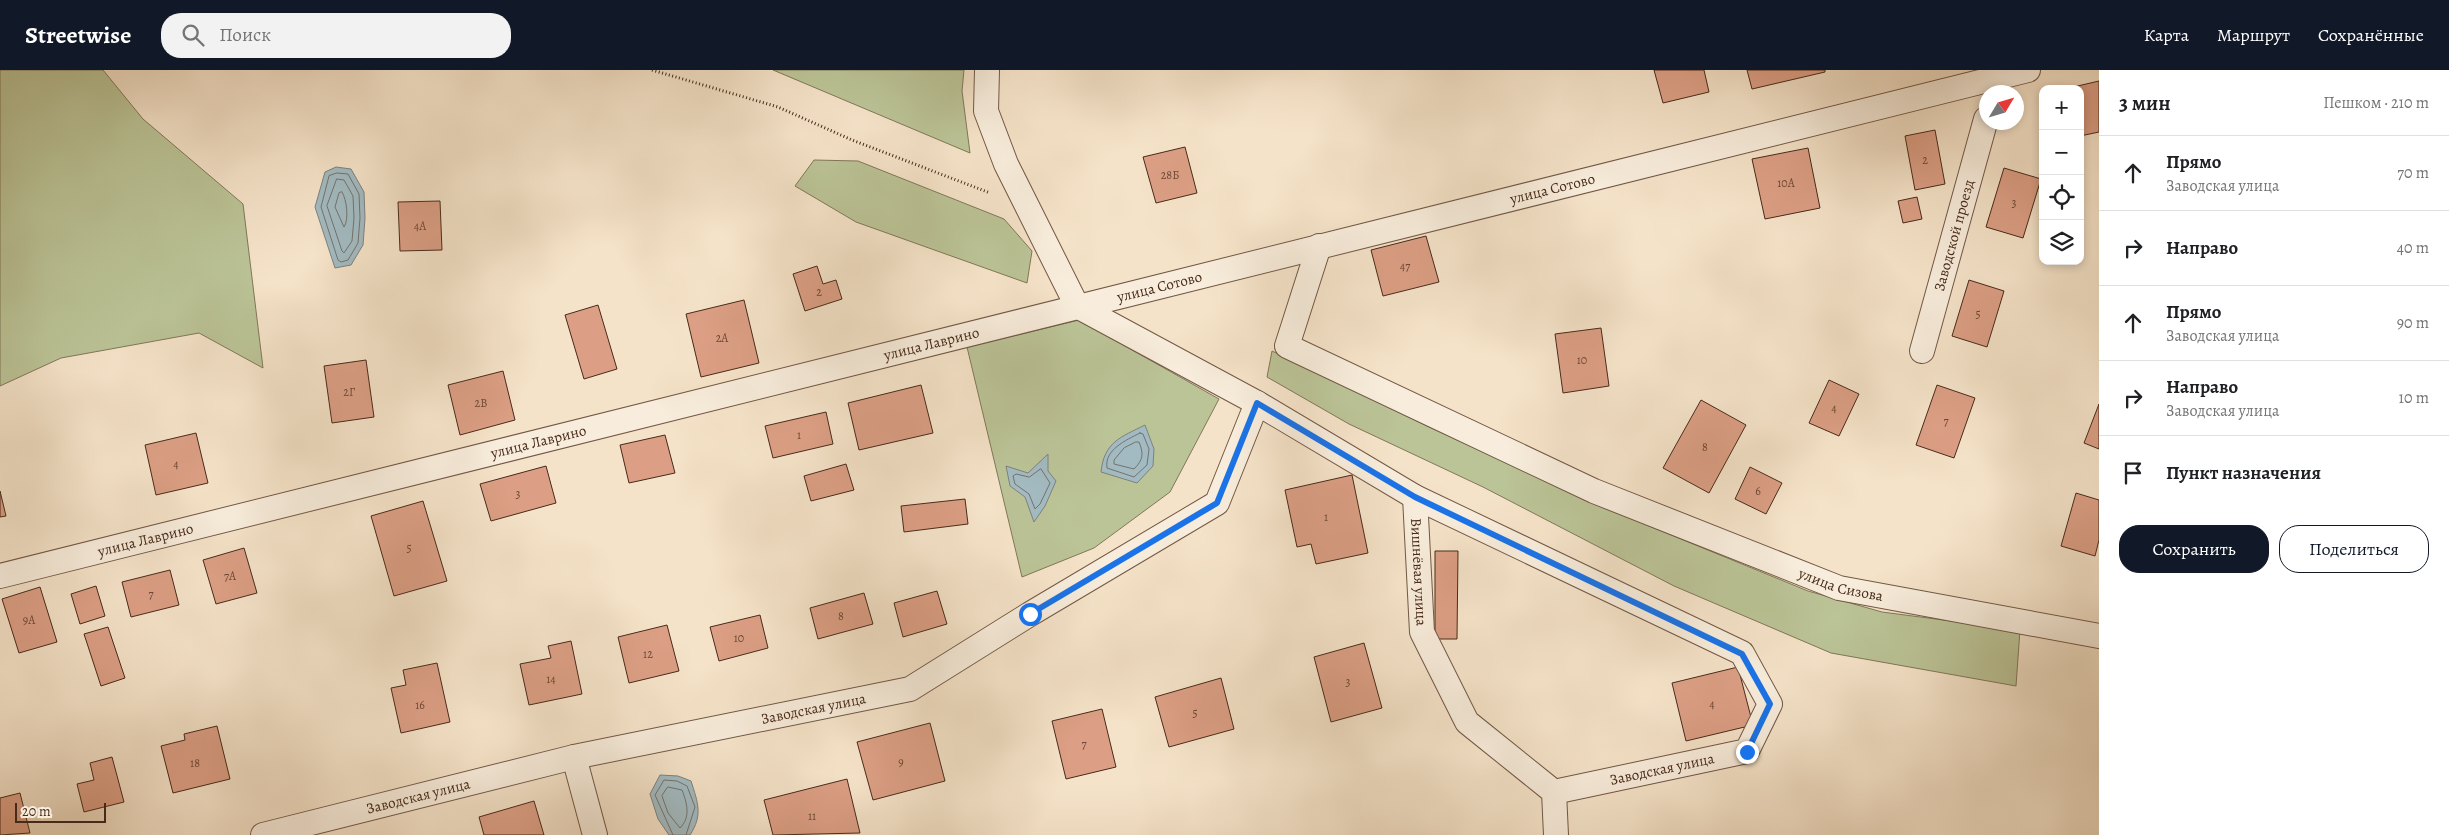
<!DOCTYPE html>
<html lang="ru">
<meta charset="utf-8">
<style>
:root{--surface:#fff;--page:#f2f2f2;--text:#202124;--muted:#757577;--line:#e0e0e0;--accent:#111827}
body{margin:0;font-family:Alegreya,serif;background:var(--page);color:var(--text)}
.controls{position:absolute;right:15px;top:15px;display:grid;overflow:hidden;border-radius:10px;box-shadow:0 2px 8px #0003}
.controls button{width:45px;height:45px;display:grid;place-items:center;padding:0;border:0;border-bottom:1px solid var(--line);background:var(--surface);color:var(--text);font:25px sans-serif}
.compass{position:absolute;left:1979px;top:15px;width:45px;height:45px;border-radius:50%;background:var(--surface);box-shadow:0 2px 8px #0003;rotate:52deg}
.scale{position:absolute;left:15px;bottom:12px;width:91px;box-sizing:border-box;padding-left:5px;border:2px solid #482a1a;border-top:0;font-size:14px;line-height:18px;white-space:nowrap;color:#482a1a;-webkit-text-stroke:4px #f8eddc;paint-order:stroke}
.stop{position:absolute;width:15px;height:15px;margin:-11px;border:4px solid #1a73e8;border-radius:50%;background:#fff}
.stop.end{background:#1a73e8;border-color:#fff;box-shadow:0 1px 5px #0008}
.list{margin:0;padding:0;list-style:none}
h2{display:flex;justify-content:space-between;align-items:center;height:65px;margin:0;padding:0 20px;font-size:21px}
h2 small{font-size:16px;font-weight:400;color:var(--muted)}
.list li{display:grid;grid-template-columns:32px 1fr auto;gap:15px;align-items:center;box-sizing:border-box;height:75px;padding:0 20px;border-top:1px solid var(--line)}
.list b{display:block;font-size:19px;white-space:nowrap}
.list p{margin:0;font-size:16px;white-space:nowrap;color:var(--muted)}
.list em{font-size:16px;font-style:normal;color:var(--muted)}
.actions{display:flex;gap:10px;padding:15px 20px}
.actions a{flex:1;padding:11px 0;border:1px solid var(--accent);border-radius:20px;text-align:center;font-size:18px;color:var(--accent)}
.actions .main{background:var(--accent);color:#fff}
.icon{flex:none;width:28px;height:28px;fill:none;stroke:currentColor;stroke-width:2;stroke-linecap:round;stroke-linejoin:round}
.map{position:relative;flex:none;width:2099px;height:765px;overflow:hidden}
header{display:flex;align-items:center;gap:30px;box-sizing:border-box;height:70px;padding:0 25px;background:var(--accent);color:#fff}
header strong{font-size:24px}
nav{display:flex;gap:28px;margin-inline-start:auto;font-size:18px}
.search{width:350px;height:45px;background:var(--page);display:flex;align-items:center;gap:12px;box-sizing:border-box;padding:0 18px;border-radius:20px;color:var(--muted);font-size:19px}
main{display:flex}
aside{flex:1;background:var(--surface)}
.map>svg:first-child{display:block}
.green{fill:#bbc497;stroke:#827758}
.water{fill:#a2bbc2;stroke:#7e817f}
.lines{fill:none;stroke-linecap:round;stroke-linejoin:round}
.shore{stroke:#75726e;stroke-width:1}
.building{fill:#dc9f85;stroke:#482a1a}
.minor-casing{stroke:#735846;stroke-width:26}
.path{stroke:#482a1a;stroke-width:3;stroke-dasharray:1 2.5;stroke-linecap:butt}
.minor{stroke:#f8eddc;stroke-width:24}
.route{stroke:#1a73e8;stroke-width:6}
.labels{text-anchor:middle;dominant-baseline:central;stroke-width:4;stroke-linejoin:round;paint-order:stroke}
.number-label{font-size:12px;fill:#6d4735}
.street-label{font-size:15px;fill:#482a1a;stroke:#f8eddc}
</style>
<header>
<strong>Streetwise</strong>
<div class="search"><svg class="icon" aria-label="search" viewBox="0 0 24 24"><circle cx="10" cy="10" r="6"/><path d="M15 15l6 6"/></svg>Поиск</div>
<nav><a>Карта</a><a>Маршрут</a><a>Сохранённые</a></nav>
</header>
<main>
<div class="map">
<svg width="2099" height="765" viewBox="0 0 2099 765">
<rect width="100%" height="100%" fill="#f5e3c9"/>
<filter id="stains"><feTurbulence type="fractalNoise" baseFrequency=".004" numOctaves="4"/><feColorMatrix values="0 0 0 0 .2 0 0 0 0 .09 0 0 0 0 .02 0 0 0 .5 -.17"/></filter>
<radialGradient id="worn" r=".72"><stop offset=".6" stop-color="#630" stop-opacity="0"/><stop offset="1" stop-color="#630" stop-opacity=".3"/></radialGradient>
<g class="green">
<path d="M0 0H103L143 49 243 134 263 298 199 263 61 288 0 316Z"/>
<path d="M773 0H964L962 21 970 83Z"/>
<path d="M814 90 858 91 1004 149 1032 181 1027 213 856 152 795 116Z"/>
<path d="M1079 250 1219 329 1170 422 1094 478 1022 507 967 277Z"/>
<path d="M1272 281 1431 358 1610 440 1808 521 1882 542 2020 560 2016 616 1831 583 1674 516 1483 417 1349 354 1267 307Z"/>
</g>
<g class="water">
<path d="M336 97 351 99 364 122 365 148 363 175 351 195 335 198 315 137 325 102Z"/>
<path d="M1145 355 1154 379 1153 396 1137 413 1101 402C1104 372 1121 367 1145 355Z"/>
<path d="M1048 384V401L1056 411 1045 436 1034 452 1025 427 1010 416 1006 396 1028 403Z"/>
<path d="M660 705 678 706 691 711C698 733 703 745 690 765H669L658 749 650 724Z"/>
</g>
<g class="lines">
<g class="shore">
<path d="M337 103 348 104 359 124 360 148 358 173 348 190 341 192 338 190 321 137 329 106Z"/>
<path d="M337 109 344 110 353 126 354 148 352 171 344 183 342 181 327 136Z"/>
<path d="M342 122C347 130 349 150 344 157L335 137 339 123Z"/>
<path d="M1140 363 1143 364 1149 379 1147 395 1134 407 1107 398C1104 380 1126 370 1140 363Z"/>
<path d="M1136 372H1139C1144 384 1143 390 1134 399L1114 394V390L1124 378Z"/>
<path d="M1041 399 1050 413 1040 434 1035 439 1029 424 1015 414 1013 406 1016 404 1029 407Z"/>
<path d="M668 717 682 720C687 733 691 747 680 758L668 743 662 726Z"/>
<path d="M673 765 655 725 664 710 677 711 687 716 695 737 686 765"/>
</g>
</g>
<g class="building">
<path d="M1654 0H1704L1709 22 1663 33Z"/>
<path d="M1747 0H1825V2L1752 19Z"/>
<path d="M2099 11V62L2080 66V19L2069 18Z"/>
<path d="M1935 60 1945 114 1915 120 1905 66Z"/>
<path d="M1185 77 1197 123 1156 133 1143 87Z"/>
<path d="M1808 78 1820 138 1765 149 1752 89Z"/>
<path d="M2004 98 2041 109 2023 168 1986 157Z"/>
<path d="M1917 127 1922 149 1903 153 1898 131Z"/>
<path d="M440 131 442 180 400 181 398 132Z"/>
<path d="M1426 166 1439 212 1383 226 1371 180Z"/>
<path d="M817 196 823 214 836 210 842 229 805 241 793 204Z"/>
<path d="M1969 210 2004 221 1987 277 1952 266Z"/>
<path d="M744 230 759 293 701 307 686 244Z"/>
<path d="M598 235 617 299 584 309 565 245Z"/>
<path d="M1601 258 1609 316 1563 323 1555 264Z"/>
<path d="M366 290 374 347 332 353 324 296Z"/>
<path d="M503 301 515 350 460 365 448 315Z"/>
<path d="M1829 310 1859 324 1839 366 1809 353Z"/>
<path d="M921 315 933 363 859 380 848 333Z"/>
<path d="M1937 315 1975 328 1954 388 1916 375Z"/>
<path d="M1701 330 1746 355 1709 423 1663 398Z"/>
<path d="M2099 334V379L2084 373Z"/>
<path d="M826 342 833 374 773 388 765 356Z"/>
<path d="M196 363 208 413 156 425 145 375Z"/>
<path d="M665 365 675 403 629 413 620 375Z"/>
<path d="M846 394 854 420 811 431 804 406Z"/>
<path d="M546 396 556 433 491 451 480 414Z"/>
<path d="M1750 397 1782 413 1766 444 1735 429Z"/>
<path d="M1352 405 1368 483 1316 494 1311 474 1297 477 1285 420Z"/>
<path d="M0 421 6 446 0 447Z"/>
<path d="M2076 423 2099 430V470L2095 486 2061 476Z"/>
<path d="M965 429 968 454 904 462 901 436Z"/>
<path d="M423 431 447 511 394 526 371 446Z"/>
<path d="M244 478 257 523 216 534 203 490Z"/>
<path d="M1435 481H1458L1457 569H1435Z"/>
<path d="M170 500 179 535 131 547 122 512Z"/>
<path d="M96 516 105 546 80 554 71 524Z"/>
<path d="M40 517 57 572 19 583 2 529Z"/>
<path d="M937 521 947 554 903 567 894 533Z"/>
<path d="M864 523 873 554 818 569 810 538Z"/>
<path d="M760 545 768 578 719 591 710 557Z"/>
<path d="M667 555 679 601 629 613 618 567Z"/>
<path d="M108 557 125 608 101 616 84 564Z"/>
<path d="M571 571 582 624 529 635 520 594 551 588 548 576Z"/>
<path d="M1364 573 1382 638 1331 652 1314 587Z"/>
<path d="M437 593 450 652 401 663 391 618 406 615 403 600Z"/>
<path d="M1738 597 1753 655 1686 671 1672 613Z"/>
<path d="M1221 608 1234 659 1169 677 1155 627Z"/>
<path d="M1102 639 1116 697 1066 709 1052 651Z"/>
<path d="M930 653 945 711 873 730 857 672Z"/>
<path d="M217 656 230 709 173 723 161 676 185 670 184 664Z"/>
<path d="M112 687 124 732 84 742 77 714 94 710 90 693Z"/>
<path d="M847 709 860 763 773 765 764 730Z"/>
<path d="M20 723 30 763 0 765V728Z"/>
<path d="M534 731 544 765H484L479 747Z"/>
</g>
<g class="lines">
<g class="minor-casing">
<g id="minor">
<path d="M987 0 986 41 1006 94 1077 236 1257 333 1415 427 1742 583 1770 634 1747 681 1554 722"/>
<path id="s1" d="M1319 176 1287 276 1594 421 1839 518 2099 566"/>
<path id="s2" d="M1922 281 1986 49"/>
<path id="s3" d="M1415 427 1422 562 1467 652 1554 722 1556 765"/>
<path id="s4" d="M0 506 2028 0"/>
<path d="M574 687 595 765"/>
<path id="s5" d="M263 765 574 687 910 619 1030 544 1217 433 1257 333"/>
</g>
</g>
<path class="path" d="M652 0 778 37 852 70 990 123"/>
<use href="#minor" class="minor"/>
</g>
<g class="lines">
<path class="route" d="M1030 544 1217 433 1257 333 1415 427 1742 584 1770 634 1747 682"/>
</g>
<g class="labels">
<g class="number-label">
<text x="1925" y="90">2</text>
<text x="1170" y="105">28Б</text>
<text x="1786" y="113">10А</text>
<text x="2014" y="133">3</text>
<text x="420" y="156">4А</text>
<text x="1405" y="196">47</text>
<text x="819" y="222">2</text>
<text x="1978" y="244">5</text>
<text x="722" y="268">2А</text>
<text x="1582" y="290">10</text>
<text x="349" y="322">2Г</text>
<text x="481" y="333">2В</text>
<text x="1834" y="338">4</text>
<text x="1946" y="351">7</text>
<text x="799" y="365">1</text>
<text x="1705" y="377">8</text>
<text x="176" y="394">4</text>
<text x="1758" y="421">6</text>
<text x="518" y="424">3</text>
<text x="1326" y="447">1</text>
<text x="409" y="478">5</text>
<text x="230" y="506">7А</text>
<text x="151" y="524">7</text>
<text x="841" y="546">8</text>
<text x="29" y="550">9А</text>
<text x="739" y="568">10</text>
<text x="648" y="584">12</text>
<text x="551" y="609">14</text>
<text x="1348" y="612">3</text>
<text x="1712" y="634">4</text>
<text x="420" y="635">16</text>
<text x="1195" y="643">5</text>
<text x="1084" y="674">7</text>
<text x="901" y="692">9</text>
<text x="195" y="693">18</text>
<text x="812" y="746">11</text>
</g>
<g class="street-label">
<text stroke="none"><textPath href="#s4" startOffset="1600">улица Сотово</textPath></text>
<text stroke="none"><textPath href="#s2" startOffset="120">Заводской проезд</textPath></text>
<text stroke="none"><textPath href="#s4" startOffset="1195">улица Сотово</textPath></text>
<text stroke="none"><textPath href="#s4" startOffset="960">улица Лаврино</textPath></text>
<text stroke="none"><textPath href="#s4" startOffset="555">улица Лаврино</textPath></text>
<text stroke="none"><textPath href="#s4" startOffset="150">улица Лаврино</textPath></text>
<text stroke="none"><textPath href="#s3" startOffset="75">Вишнёвая улица</textPath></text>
<text stroke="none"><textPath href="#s1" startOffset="709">улица Сизова</textPath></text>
<text stroke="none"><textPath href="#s5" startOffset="565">Заводская улица</textPath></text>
<text transform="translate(1662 699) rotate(-12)">Заводская улица</text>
<text stroke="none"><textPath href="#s5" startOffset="160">Заводская улица</textPath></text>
</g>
</g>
<rect width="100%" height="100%" filter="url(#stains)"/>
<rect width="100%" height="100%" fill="url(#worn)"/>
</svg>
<div class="controls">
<button>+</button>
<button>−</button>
<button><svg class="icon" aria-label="locate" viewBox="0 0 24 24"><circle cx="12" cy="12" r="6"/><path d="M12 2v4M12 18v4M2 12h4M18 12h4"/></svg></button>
<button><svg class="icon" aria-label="layers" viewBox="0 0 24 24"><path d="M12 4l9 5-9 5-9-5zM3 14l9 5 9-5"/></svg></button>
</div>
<svg class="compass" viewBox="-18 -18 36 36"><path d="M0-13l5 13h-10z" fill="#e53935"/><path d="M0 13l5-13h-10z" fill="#757577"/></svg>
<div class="scale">20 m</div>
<div class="stop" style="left:1030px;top:544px"></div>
<div class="stop end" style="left:1747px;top:682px"></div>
</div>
<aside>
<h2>3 мин<small>Пешком · 210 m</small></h2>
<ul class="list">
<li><svg class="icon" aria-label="ahead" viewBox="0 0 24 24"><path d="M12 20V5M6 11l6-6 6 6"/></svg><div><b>Прямо</b><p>Заводская улица</p></div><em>70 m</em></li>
<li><svg class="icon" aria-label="right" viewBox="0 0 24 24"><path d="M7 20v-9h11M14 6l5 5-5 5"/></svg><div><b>Направо</b></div><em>40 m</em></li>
<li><svg class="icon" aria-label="ahead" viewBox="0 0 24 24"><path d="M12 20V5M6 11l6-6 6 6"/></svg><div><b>Прямо</b><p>Заводская улица</p></div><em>90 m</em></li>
<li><svg class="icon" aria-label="right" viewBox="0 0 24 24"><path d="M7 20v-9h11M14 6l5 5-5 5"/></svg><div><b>Направо</b><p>Заводская улица</p></div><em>10 m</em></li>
<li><svg class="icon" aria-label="arrive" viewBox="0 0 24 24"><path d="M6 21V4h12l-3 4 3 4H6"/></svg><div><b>Пункт назначения</b></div></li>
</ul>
<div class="actions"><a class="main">Сохранить</a><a>Поделиться</a></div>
</aside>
</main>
